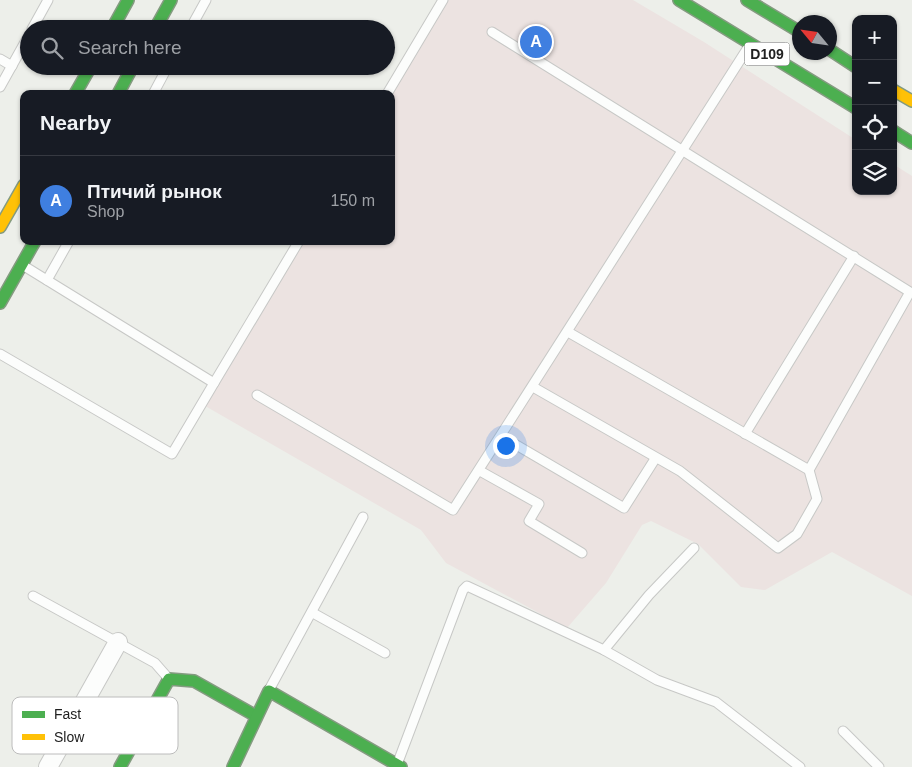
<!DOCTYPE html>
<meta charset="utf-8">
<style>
:root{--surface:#171b24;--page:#242831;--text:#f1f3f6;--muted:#9ea1a6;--line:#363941;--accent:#8c9099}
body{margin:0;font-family:Helvetica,sans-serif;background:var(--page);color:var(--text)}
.controls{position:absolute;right:15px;top:15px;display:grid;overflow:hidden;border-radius:10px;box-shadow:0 1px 4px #0004}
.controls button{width:45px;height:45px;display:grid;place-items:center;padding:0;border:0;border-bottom:1px solid var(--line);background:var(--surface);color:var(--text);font:25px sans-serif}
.compass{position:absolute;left:792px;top:15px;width:45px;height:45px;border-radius:50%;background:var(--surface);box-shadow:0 1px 4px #0004;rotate:299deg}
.you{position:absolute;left:505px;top:445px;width:18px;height:18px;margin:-12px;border:4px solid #fff;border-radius:50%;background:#1a73e8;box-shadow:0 0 0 8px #1a73e833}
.badge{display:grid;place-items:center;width:32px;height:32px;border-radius:50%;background:var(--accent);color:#fff;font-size:16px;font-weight:700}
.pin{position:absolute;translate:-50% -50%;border:2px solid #fff;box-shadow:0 1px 5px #0006}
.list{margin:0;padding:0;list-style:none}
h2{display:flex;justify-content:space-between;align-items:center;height:65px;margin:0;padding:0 20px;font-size:21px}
h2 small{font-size:16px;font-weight:400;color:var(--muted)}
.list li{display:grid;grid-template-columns:32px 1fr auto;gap:15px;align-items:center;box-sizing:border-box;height:90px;padding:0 20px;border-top:1px solid var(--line)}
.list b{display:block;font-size:19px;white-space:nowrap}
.list p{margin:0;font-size:16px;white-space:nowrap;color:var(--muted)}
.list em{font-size:16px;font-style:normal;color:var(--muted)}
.icon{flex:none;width:28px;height:28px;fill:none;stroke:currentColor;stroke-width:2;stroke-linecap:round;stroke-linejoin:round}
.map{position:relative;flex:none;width:912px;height:767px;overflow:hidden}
.search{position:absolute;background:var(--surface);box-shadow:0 1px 4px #0004;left:20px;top:20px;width:375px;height:55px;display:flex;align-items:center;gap:12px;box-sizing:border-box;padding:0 18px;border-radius:28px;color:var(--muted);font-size:19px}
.panel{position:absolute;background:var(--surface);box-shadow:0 1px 4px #0004;left:20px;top:90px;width:375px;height:155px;border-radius:10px}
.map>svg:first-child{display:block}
.industrial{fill:#ece3e1}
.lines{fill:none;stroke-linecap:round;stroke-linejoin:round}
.lane-casing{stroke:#c7c8c6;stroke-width:11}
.street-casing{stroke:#c7c8c6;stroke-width:20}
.fast-casing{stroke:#849b80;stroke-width:14}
.slow-casing{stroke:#849b80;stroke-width:14}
.lane{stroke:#fcfdfc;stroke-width:9}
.street{stroke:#fcfdfc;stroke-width:18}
.fast{stroke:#4caf50;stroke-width:11}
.slow{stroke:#ffc107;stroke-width:11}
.labels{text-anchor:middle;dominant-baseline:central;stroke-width:4.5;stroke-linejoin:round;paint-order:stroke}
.shield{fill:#fff;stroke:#646464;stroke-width:1}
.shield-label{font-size:14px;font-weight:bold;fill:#212121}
.key{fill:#fff;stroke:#bcbcbc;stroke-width:1}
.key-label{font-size:14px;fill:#212121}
</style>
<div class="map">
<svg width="912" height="767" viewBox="0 0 912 767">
<rect width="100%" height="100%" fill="#edefea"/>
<path class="industrial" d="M440 0H633L704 42 856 140V191H893V164L912 176V596L832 552 765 590 741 587 698 544 651 521 642 525 606 583 567 628 446 563 421 530 200 403 296 241H391V94Z"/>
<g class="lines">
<g class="lane-casing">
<g id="lane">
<path d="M32 29 48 0"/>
<path d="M190 29 206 0"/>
<path d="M492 32 910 292 809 470 568 332"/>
<path d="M0 59 12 66"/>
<path d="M0 87 29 35"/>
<path d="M153 94 168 66"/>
<path d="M387 94 443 0"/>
<path d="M47 280 69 241"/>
<path d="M0 354 172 454 214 383 24 266"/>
<path d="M214 383 299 241"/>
<path d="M533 387 680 471 778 548 797 534 817 499 809 470"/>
<path d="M257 395 453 510 749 46"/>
<path d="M745 434 854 256"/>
<path d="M501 436 624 508 655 459"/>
<path d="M480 471 539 504 529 521 582 553"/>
<path d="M33 596 155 663 169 679"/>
<path d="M313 613 385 653"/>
<path d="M604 650 649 595 694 548"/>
<path d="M269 690 363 517"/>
<path d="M843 731 879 767"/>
<path d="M398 762 463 590 467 586 604 650 657 680 716 702 800 767"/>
</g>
</g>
<g class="street-casing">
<path id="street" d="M48 767 118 642"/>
</g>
<g class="fast-casing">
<g id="fast">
<path d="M679 0 856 108"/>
<path d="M747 0 800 32"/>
<path d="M112 29 128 0"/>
<path d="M155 29 171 0"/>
<path d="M830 50 856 67"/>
<path d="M75 94 91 66"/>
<path d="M118 94 133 66"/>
<path d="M893 131 912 143"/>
<path d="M0 303 35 241"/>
<path d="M120 767 169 679 194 681 256 716"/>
<path d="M233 767 269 691 401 767"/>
</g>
</g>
<g class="slow-casing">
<g id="slow">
<path d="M893 90 912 101"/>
<path d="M0 227 24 185"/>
</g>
</g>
<use href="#lane" class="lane"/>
<use href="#street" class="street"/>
<use href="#fast" class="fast"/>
<use href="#slow" class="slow"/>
</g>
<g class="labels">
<rect class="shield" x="744.5" y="42.5" width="45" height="23" rx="4"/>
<g class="shield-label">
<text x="767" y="54">D109</text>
</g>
</g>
<rect x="12" y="697" width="166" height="57" rx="8" class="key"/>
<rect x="22" y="711" width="23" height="7" fill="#4caf50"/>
<rect x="22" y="734" width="23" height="6" fill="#ffc107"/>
<g class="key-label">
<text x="54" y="719">Fast</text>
<text x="54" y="742">Slow</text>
</g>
</svg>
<div class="controls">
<button>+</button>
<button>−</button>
<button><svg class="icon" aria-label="locate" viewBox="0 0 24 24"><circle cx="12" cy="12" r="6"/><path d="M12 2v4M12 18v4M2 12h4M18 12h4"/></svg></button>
<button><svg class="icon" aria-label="layers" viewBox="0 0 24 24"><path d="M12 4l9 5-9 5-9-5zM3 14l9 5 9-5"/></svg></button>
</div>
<svg class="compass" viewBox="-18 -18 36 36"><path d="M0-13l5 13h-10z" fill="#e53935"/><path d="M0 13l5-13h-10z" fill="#9ea1a6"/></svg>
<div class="you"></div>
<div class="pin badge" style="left:536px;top:42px;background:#3f7fe0">A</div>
<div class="search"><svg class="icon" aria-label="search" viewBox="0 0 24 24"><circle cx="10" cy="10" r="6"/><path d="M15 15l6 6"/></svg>Search here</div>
<section class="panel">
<h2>Nearby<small></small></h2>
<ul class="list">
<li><span class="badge" style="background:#3f7fe0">A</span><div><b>Птичий рынок</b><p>Shop</p></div><em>150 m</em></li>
</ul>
</section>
</div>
